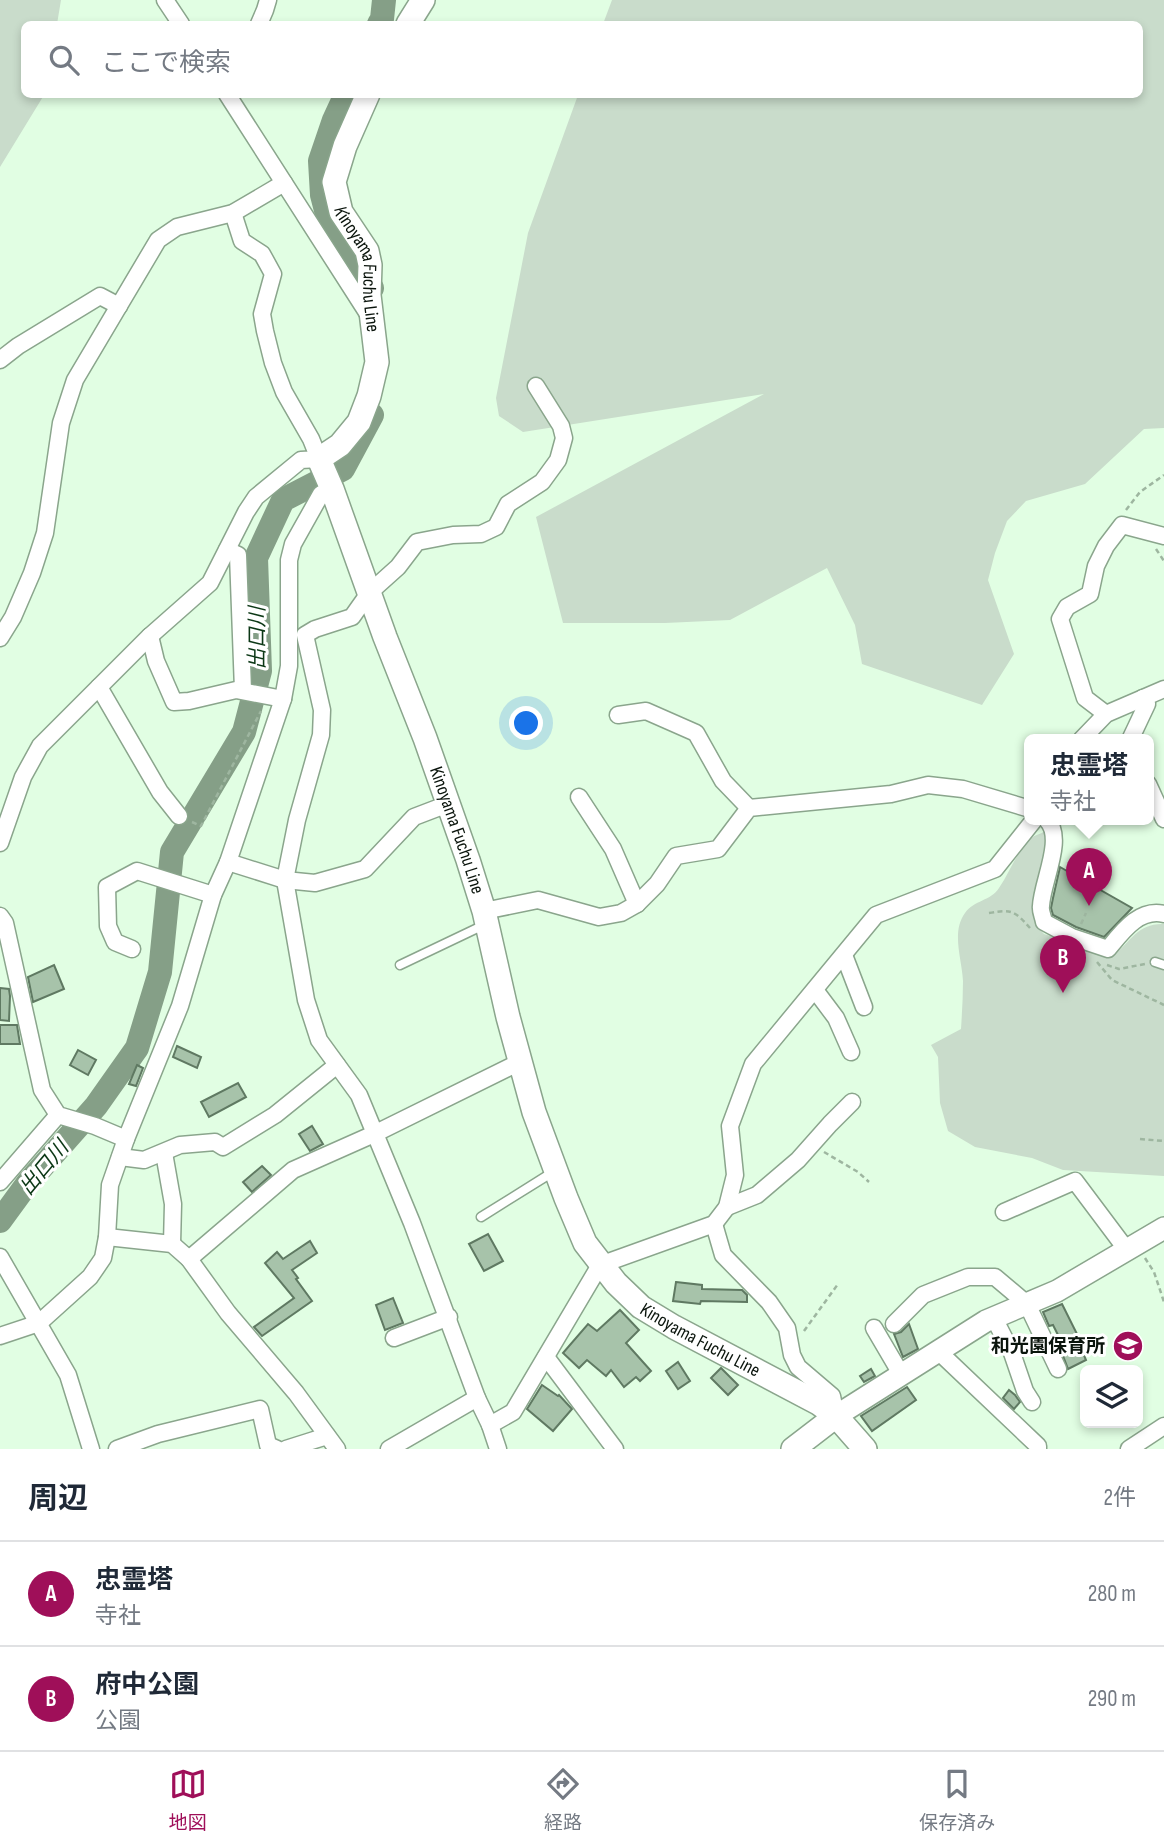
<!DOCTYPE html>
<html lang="ja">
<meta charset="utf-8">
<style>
:root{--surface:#fff;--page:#f6f6f7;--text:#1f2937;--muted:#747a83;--line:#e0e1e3;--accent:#9f0f59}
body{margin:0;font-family:"Sofia Sans Condensed","Noto Sans JP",sans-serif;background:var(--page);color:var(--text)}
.controls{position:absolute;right:21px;bottom:21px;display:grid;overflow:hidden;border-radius:10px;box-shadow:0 4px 10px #0003}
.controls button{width:63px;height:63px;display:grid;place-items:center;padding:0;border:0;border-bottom:2px solid var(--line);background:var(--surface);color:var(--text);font:35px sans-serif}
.you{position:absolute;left:527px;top:724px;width:24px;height:24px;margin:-18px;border:5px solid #fff;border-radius:50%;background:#1a73e8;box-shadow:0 0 0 10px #1a73e833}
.badge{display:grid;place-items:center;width:46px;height:46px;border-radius:50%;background:var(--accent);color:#fff;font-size:23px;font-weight:700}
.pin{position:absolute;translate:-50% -58px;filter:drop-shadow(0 2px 4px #0008)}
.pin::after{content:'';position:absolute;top:37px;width:24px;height:21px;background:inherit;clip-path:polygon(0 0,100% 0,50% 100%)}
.popup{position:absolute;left:1024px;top:734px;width:130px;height:91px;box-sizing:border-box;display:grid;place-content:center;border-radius:10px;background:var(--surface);filter:drop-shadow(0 2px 5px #0005);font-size:23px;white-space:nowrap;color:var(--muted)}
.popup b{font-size:26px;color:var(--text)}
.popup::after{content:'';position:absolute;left:50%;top:100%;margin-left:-14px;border:14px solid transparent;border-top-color:var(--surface)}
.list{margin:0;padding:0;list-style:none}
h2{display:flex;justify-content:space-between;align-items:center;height:91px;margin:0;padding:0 28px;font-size:30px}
h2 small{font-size:23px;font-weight:400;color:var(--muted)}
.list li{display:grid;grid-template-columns:46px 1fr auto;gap:21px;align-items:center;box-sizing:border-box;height:105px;padding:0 28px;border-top:2px solid var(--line)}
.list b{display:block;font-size:26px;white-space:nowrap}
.list p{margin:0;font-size:23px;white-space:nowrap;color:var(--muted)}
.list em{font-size:23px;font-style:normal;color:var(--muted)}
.icon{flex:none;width:38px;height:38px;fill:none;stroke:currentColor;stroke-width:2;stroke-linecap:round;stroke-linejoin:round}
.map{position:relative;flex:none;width:1164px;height:1449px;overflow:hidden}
.search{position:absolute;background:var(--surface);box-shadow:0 4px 10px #0003;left:21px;right:21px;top:21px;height:77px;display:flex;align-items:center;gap:18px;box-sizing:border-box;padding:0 24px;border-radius:10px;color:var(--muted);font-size:26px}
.sheet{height:301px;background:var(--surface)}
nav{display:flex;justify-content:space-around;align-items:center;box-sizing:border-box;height:98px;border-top:2px solid var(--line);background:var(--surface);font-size:19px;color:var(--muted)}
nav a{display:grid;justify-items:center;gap:4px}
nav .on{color:var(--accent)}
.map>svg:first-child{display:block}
.green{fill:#c9dccb}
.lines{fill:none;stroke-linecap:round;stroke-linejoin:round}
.river{stroke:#859f87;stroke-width:24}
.building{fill:#a7c3aa;stroke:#5f7962;stroke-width:2}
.service-casing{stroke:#8aa58c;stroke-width:11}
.minor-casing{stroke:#8aa58c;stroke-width:19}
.tertiary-casing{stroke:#8aa58c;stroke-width:24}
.secondary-casing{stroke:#8aa58c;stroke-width:26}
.path{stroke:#9eb6a0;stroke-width:2.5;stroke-dasharray:5 3.5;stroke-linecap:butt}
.service{stroke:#fff;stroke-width:8}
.minor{stroke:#fff;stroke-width:16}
.tertiary{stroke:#fff;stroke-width:21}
.secondary{stroke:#fff;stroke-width:23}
.labels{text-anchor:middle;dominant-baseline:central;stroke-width:6;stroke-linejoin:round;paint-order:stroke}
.street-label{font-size:19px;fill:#0a140c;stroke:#fff}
.poi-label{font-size:19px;font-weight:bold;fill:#0a140c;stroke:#fff;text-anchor:end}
.water-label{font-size:21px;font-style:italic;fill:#0b3715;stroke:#fff}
</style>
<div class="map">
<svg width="1164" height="1449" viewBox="0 0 1164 1449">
<rect width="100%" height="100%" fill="#e1fee3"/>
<g class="green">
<path d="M0 0H61L57 24H24V94L44 95 0 167Z"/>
<path d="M612 0H1164V428L1144 429 1085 484 1026 501 1007 521 995 553 988 580 1014 654 982 705 862 664 855 625 827 568 730 620 665 623H563L536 517 764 394 523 432 499 416 496 398 528 233 578 95 1140 94V24H603Z"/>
<path d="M1045 831 1048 843 1035 915 1036 925 1044 934 1113 956C1131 941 1138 923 1164 924V1176L1063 1170 1032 1158 975 1147 948 1131 940 1103 938 1057 931 1045 961 1029C962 1013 963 997 963 981 962 959 951 932 965 913 974 900 991 901 999 888 1010 872 1016 852 1031 838 1035 835 1041 834 1045 831Z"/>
</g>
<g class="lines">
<g class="river">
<path d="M379 24 382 19 384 0"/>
<path d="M346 94 334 120 320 161 322 195 328 218 335 232 356 257 372 288"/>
<path d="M0 1221 27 1184 96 1106 137 1048 160 972 172 852 244 732 260 671 256 558 283 500 343 469 372 415"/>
</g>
</g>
<g class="building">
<path d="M1060 867 1132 908 1104 937 1076 927 1053 915 1051 908 1053 898Z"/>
<path d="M54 965 64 989 33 1002 28 977Z"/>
<path d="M0 988 9 989 10 996 9 1021 0 1020Z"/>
<path d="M0 1025H17L20 1044H0Z"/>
<path d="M177 1046 201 1057 197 1068 173 1057Z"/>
<path d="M78 1050 96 1060 88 1075 70 1065Z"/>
<path d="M137 1065 143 1068 136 1086 129 1084Z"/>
<path d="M238 1083 246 1097 209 1117 201 1102Z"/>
<path d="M312 1126 323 1144 310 1151 299 1134Z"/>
<path d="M262 1166 271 1175 252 1192 243 1182Z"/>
<path d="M488 1234 503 1261 484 1271 469 1244Z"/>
<path d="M310 1241 317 1253 292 1270 298 1278 296 1279 312 1301 262 1336 254 1327 294 1298 265 1263 277 1252 283 1259Z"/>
<path d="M676 1282 702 1285V1289L742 1290 747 1295V1302L701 1301 700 1304 673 1301Z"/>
<path d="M393 1298 403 1323 385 1330 376 1305Z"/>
<path d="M1062 1304 1080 1340 1078 1341 1086 1360 1068 1369 1062 1353 1066 1351 1053 1325 1049 1326 1043 1312Z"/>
<path d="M620 1310 639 1330 626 1343 651 1371 640 1381 636 1377 624 1387 611 1370 606 1376 587 1360 579 1368 563 1353 588 1324 597 1331Z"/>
<path d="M909 1324 918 1349 903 1357 894 1334 901 1332Z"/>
<path d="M678 1362 690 1381 678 1389 666 1371Z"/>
<path d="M721 1368 738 1385 728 1395 711 1378Z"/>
<path d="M871 1369 875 1376 864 1382 860 1376Z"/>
<path d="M542 1385 558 1396 559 1395 572 1409 553 1431 527 1409Z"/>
<path d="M907 1387 916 1400 872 1431 861 1416Z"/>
<path d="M1009 1390 1015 1395 1020 1402 1014 1409 1003 1398Z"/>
</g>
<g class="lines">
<g class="service-casing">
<g id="service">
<path d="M1155 962 1164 965"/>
<path d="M400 965 486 924"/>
<path d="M481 1217 553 1172"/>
</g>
</g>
<g class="minor-casing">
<g id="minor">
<path d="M165 0 181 24"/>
<path d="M259 24 265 10 268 0"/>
<path d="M227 94 370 317"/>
<path d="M0 360 18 346 100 296 119 306"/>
<path d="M227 550 238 555 243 690"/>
<path d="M150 636 156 661 174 702 189 701 236 690 283 699"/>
<path d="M0 638 13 617 32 573 45 533 61 423 75 380 158 240 177 227 233 213 284 183"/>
<path d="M99 687 160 792 179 816"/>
<path d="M1106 714 1085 698 1060 619 1067 607 1090 594 1096 566 1106 546 1122 525 1164 536"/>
<path d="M618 715 646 711 696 733 723 781 749 808"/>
<path d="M1081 740 1106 714 1164 689"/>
<path d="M1130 740 1147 704 1143 698"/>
<path d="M1148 784 1164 819"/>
<path d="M579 797 613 849 637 904"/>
<path d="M1047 820C1065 838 1042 882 1041 906 1040 911 1043 916 1044 922L1072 937 1108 949C1122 932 1139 908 1164 914"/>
<path d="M0 843 23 777 40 746 150 636 210 583 246 512 256 497 301 460 319 459 311 439 284 392 273 363 265 331 262 314 273 274 262 254 242 241 233 213"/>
<path d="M228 862 285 880 315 883 365 869 414 817 448 804"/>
<path d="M484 911 538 900 599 917 621 913 637 904 657 884 676 856 718 849 749 808 891 794 928 785 963 789 1030 809"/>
<path d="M0 916 5 923 42 1090 58 1115 95 1126 126 1139"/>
<path d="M132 949 115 942 108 926 107 887 137 871 213 895"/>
<path d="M844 955 864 1007"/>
<path d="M815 990 836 1018 851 1052"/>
<path d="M164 1153 173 1204 172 1244"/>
<path d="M120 1157 144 1160 180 1145 215 1142 223 1147 275 1115 337 1065"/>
<path d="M0 1182 58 1115"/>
<path d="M727 1207 757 1195 798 1160 830 1124 852 1102"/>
<path d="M1004 1212 1075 1181 1126 1249"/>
<path d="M714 1224 723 1255 769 1302 787 1328 792 1355 798 1367 832 1396 836 1416"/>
<path d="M107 1237 172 1244 189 1259 228 1313 296 1393 337 1449"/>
<path d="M0 1257 68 1375 91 1449"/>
<path d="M189 1259 293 1170 374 1134 520 1062"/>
<path d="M994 1318 1012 1353 1025 1391 1032 1402"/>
<path d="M894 1324 923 1295 968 1277H995L1027 1304 1058 1369"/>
<path d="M874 1328 901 1374"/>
<path d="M0 1336 39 1323 90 1277 103 1258 107 1237 110 1185 126 1139 180 1006 213 895 228 862 283 699 289 666V560L293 544 321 494 332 489"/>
<path d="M394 1338 449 1317"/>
<path d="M938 1351 1038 1446V1449"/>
<path d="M546 1357 615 1449"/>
<path d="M490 1425 513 1412 600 1265 714 1224 727 1207 735 1175 730 1126 753 1064 876 915 995 869 1034 820"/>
<path d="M117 1449 158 1434 260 1409 268 1445 277 1449"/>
<path d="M286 1449 327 1436"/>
<path d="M389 1449 477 1398"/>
<path d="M498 1449 490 1425 477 1398 412 1223 359 1095 319 1040 306 1000 285 880 297 820 321 735 322 710 305 635 315 629 352 617 369 593 398 567 417 542 453 535 481 534 496 527 508 504 542 482 558 460 564 438 561 426 536 386"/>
<path d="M1129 1449 1164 1426"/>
</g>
</g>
<g class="tertiary-casing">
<path id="tertiary" d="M836 1416 986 1321 1057 1291 1164 1228"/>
</g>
<g class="secondary-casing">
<g id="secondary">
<path d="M408 24 423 0"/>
<path id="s1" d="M368 94 345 146 334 182 341 212 367 251 370 265 369 295 377 362 369 396 359 422 340 445 319 459 332 489 385 637 425 738 468 860 484 911 508 1017 534 1112 566 1198 585 1243 616 1283 641 1307 674 1327 818 1403 836 1416 865 1449"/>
<path d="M793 1449 836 1416"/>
</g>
</g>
<g class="path">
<path d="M1126 510 1140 492 1164 475"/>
<path d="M1156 549 1164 561"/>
<path d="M192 822 201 826 261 711"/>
<path d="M989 913C1012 909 1015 911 1030 928"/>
<path d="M1081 924 1086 913"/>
<path d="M1097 962 1112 980 1164 1005"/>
<path d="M1107 965 1119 969 1145 964"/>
<path d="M1140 1139 1164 1141"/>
<path d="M824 1152 858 1172 869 1182"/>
<path d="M1145 1258 1154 1272 1164 1302"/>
<path d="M804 1331 838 1284"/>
</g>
<use href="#service" class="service"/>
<use href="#minor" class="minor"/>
<use href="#tertiary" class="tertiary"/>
<use href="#secondary" class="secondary"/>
</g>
<defs>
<g id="school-disc" transform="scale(1.575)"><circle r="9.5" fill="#9f0f59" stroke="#fff"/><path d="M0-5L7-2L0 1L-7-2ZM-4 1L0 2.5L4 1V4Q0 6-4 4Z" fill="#fff"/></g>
</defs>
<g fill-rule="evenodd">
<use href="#school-disc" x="1128" y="1346"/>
</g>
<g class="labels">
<g class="street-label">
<text stroke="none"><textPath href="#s1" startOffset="187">Kinoyama Fuchu Line</textPath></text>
<text stroke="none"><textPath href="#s1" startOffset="798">Kinoyama Fuchu Line</textPath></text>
<text stroke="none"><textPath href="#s1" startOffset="1384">Kinoyama Fuchu Line</textPath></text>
</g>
<g class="poi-label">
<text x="1105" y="1346">和光園保育所</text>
</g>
<g class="water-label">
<text transform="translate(257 638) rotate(-90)">出口川</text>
<text transform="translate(44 1168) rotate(-50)">出口川</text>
</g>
</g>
</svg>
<div class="controls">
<button><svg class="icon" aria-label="layers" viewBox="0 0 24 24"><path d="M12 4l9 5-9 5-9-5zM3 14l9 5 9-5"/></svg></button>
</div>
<div class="you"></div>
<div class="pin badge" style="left:1089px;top:906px">A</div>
<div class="popup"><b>忠霊塔</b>寺社</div>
<div class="pin badge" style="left:1063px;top:993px">B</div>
<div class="search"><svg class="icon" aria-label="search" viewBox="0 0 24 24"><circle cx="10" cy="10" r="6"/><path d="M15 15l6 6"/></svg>ここで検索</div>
</div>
<section class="sheet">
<h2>周辺<small>2件</small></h2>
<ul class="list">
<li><span class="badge">A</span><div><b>忠霊塔</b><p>寺社</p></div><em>280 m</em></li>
<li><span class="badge">B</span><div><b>府中公園</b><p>公園</p></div><em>290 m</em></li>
</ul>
</section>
<nav>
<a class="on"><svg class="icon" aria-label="map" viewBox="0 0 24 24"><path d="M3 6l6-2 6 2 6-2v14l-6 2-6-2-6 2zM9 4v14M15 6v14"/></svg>地図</a>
<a><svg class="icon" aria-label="directions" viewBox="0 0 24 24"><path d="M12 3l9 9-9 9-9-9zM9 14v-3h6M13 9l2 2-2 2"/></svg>経路</a>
<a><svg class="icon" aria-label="saved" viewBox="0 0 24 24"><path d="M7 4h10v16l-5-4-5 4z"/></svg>保存済み</a>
</nav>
